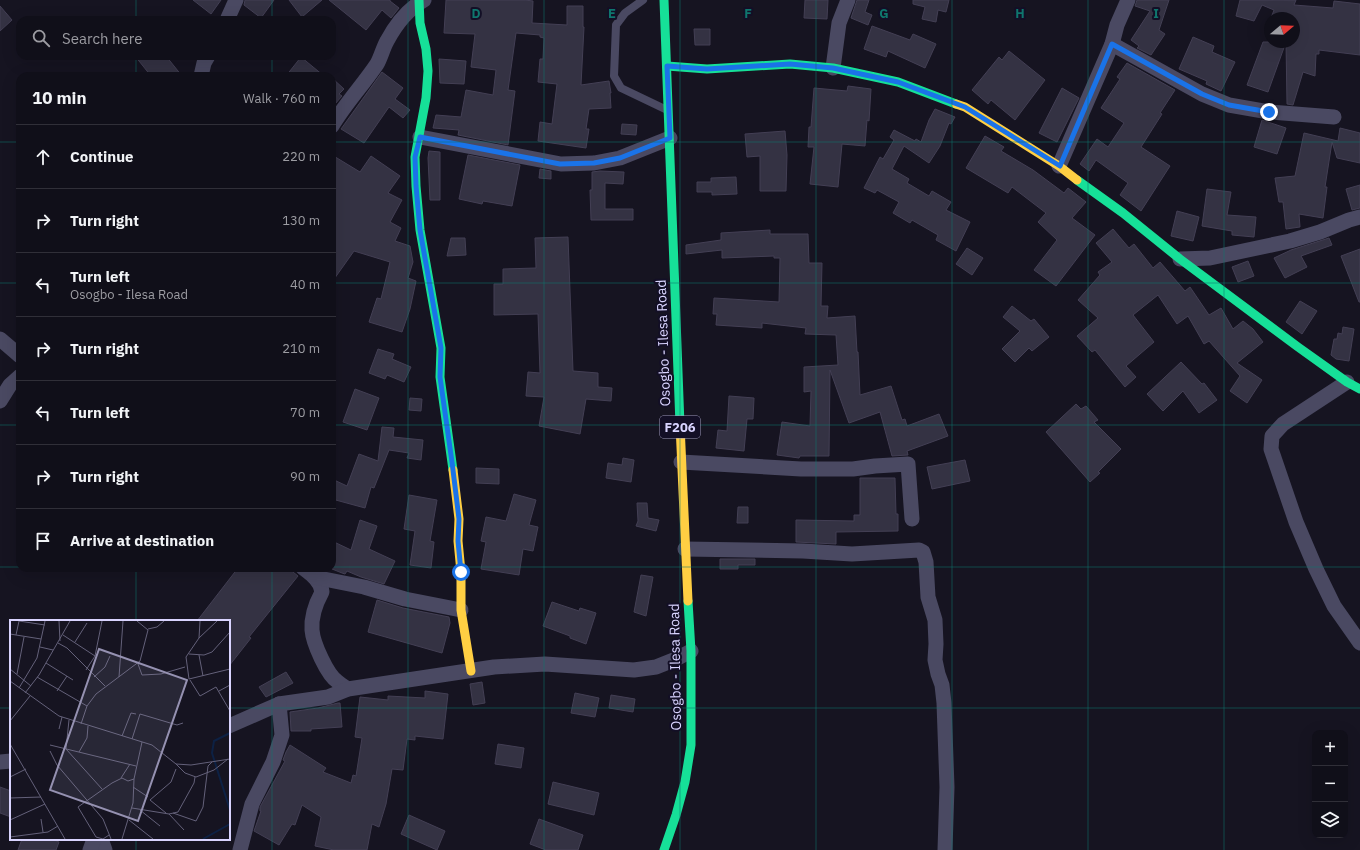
<!DOCTYPE html>
<meta charset="utf-8">
<style>
:root{--surface:#100f19;--page:#191822;--text:#f1f3f6;--muted:#9c9ca2;--line:#302f38}
body{margin:0;font-family:"IBM Plex Sans",sans-serif;background:var(--page);color:var(--text)}
.controls{position:absolute;right:12px;bottom:12px;display:grid;overflow:hidden;border-radius:8px;box-shadow:0 4px 16px #0002}
.controls button{width:36px;height:36px;display:grid;place-items:center;padding:0;border:0;border-bottom:1px solid var(--line);background:var(--surface);color:var(--text);font:20px sans-serif}
.compass{position:absolute;left:1264px;top:12px;width:36px;height:36px;border-radius:50%;background:var(--surface);box-shadow:0 4px 16px #0002;rotate:71deg}
.stop{position:absolute;width:12px;height:12px;margin:-9px;border:3px solid #1a73e8;border-radius:50%;background:#fff}
.stop.end{background:#1a73e8;border-color:#fff;box-shadow:0 1px 4px #0008}
.list{margin:0;padding:0;list-style:none}
h2{display:flex;justify-content:space-between;align-items:center;height:52px;margin:0;padding:0 16px;font-size:17px}
h2 small{font-size:13px;font-weight:400;color:var(--muted)}
.list li{display:grid;grid-template-columns:26px 1fr auto;gap:12px;align-items:center;box-sizing:border-box;height:64px;padding:0 16px;border-top:1px solid var(--line)}
.list b{display:block;font-size:15px;white-space:nowrap}
.list p{margin:0;font-size:13px;white-space:nowrap;color:var(--muted)}
.list em{font-size:13px;font-style:normal;color:var(--muted)}
.icon{flex:none;width:22px;height:22px;fill:none;stroke:currentColor;stroke-width:2;stroke-linecap:round;stroke-linejoin:round}
.map{position:relative;flex:none;width:1360px;height:850px;overflow:hidden}
.search{position:absolute;background:var(--surface);box-shadow:0 4px 16px #0002;left:16px;top:16px;width:320px;height:44px;display:flex;align-items:center;gap:10px;box-sizing:border-box;padding:0 14px;border-radius:12px;color:var(--muted);font-size:15px}
.panel{position:absolute;background:var(--surface);box-shadow:0 4px 16px #0002;left:16px;top:72px;width:320px;height:500px;border-radius:12px}
.map>svg:first-child{display:block}
.building{fill:#343243;stroke:#433f54}
.lines{fill:none;stroke-linecap:round;stroke-linejoin:round}
.lane{stroke:#4a4962;stroke-width:8}
.street{stroke:#4a4962;stroke-width:15}
.fast{stroke:#16e098;stroke-width:9}
.slow{stroke:#ffcf43;stroke-width:9}
.route{stroke:#1a73e8;stroke-width:5}
.grid{fill:none;stroke:#0f766e;stroke-width:1;stroke-opacity:0.55}
.labels{text-anchor:middle;dominant-baseline:central;stroke-width:4;stroke-linejoin:round;paint-order:stroke}
.shield{fill:#130f26;stroke:#9e99be;stroke-width:1}
.shield-label{font-size:13px;font-weight:bold;fill:#d9d4ff}
.street-label{font-size:14px;fill:#d9d4ff;stroke:#130f26}
.inset-river{fill:none;stroke:#0d2144;stroke-width:2}
.inset-road{fill:none;stroke:#64617a;stroke-width:1}
.view{fill:#9591b1;fill-opacity:0.15;stroke:#9591b1;stroke-width:2}
.inset-edge{fill:none;stroke:#d9d4ff;stroke-width:2}
.grid-label{font-size:13px;text-anchor:middle;font-weight:bold;fill:#0f766e;stroke:#130f26;stroke-width:4;stroke-linejoin:round;paint-order:stroke}
</style>
<div class="map">
<svg width="1360" height="850" viewBox="0 0 1360 850">
<rect width="100%" height="100%" fill="#161421"/>
<g class="building">
<path d="M193 0H221L211 14Z"/>
<path d="M245 0H274L261 18 244 5Z"/>
<path d="M289 0H322L302 17Z"/>
<path d="M329 0H390V1L399 8 391 18 382 10 366 30Z"/>
<path d="M446 0H525L533 1 532 23 567 25V6H583V27H584L581 85 609 81 611 93H610L611 108 589 109 586 129H589L586 148 538 141 540 122 552 124 557 84 538 82 540 59H543L544 38 540 37V35L516 33 508 90 515 91 508 145 458 135 459 130 433 128 436 115 461 117 466 90 493 95 496 70 471 67 475 34 444 33Z"/>
<path d="M805 0H828L827 19 804 18Z"/>
<path d="M857 0H869L865 12 872 15 868 25 851 18Z"/>
<path d="M913 0H949L946 12 938 10 936 22 922 19 925 7 913 4Z"/>
<path d="M1137 0H1169L1159 30 1165 34 1151 55 1137 48 1139 46 1131 40 1150 11 1135 6Z"/>
<path d="M1240 0H1296L1294 5 1333 8 1334 1 1360 4V55L1319 50V54H1316L1315 76 1303 72 1293 105 1287 104 1286 42H1294V18H1271L1274 10 1262 5 1254 21 1236 16Z"/>
<path d="M0 6 12 20 0 31Z"/>
<path d="M872 26 910 40 913 34 936 44 925 68 888 51 886 57 864 49Z"/>
<path d="M694 29H710V45H695Z"/>
<path d="M1193 37 1214 46 1212 52 1235 62 1221 91 1206 84 1207 81 1179 69Z"/>
<path d="M1263 42H1286L1268 92 1247 85Z"/>
<path d="M1009 51 1045 80 1015 120 991 100 988 104 972 90 999 57 1002 60Z"/>
<path d="M135 56H166L182 76H151Z"/>
<path d="M301 57 324 76H286Z"/>
<path d="M439 59 466 61 464 84 440 83Z"/>
<path d="M1127 63 1175 90 1160 113 1162 114 1141 147 1170 166 1141 211 1120 195 1128 183 1096 160 1089 171 1080 164 1097 139 1108 147 1124 123 1101 108 1120 79 1117 77Z"/>
<path d="M382 72 403 88 395 99 410 110 403 118 389 107 364 143 341 129Z"/>
<path d="M332 78 344 89 339 94 342 96 335 104 332 102Z"/>
<path d="M848 86 871 89 869 121 867 120 865 146 842 144 838 187 810 184 814 147H808L809 127H811L814 88 847 91Z"/>
<path d="M1062 88 1079 98 1057 142 1039 133Z"/>
<path d="M935 109 955 117 951 124 949 123 940 146 929 163 904 146 892 169 909 179 907 183 929 196 932 191 951 202 946 210 970 222 956 251 936 240 938 235 912 220 910 223 893 213 899 202 877 190 875 193 864 188 880 157 883 159 894 140 890 137 894 130 915 141 916 139 921 142 929 120Z"/>
<path d="M1262 120 1286 128 1277 154 1254 147Z"/>
<path d="M622 124 637 125 636 135 621 134Z"/>
<path d="M1340 128 1360 133V163L1337 158 1332 142 1325 187H1327L1323 218 1299 214 1300 227 1286 229 1283 202H1279L1275 178 1295 176 1304 133 1338 141Z"/>
<path d="M785 131 787 155 786 191H760V156L747 157 745 134Z"/>
<path d="M985 136 1004 147 1001 151 1033 170 1064 193 1068 188 1086 202 1072 218 1095 235 1056 286 1034 270 1057 240 1038 222 1046 213 1012 187 1008 193 966 168Z"/>
<path d="M429 151 440 152V200H430L428 158Z"/>
<path d="M332 155 360 172 371 156 400 176 388 193 402 200 390 222 401 228 395 241 410 246 413 262 408 278 416 281 410 309 402 332 369 322 377 298 381 299 390 262 354 251 332 282Z"/>
<path d="M468 155 520 165 512 206 483 201 482 204 459 199Z"/>
<path d="M540 169 551 171V179L539 178Z"/>
<path d="M600 171 624 172 623 184 605 183V209H633V220H591L590 190H592V172Z"/>
<path d="M736 177 737 194 712 195V192H697V182H711V178Z"/>
<path d="M1360 185V208L1352 210 1346 189Z"/>
<path d="M1207 189 1231 192 1227 215 1256 217 1254 237 1232 235V231L1202 226Z"/>
<path d="M1177 211 1199 217 1193 241 1171 236Z"/>
<path d="M1113 229 1129 248 1134 244 1153 268 1160 262 1185 291 1190 287 1209 315 1221 308 1233 329 1243 321 1253 329 1263 342 1237 363 1262 380 1247 403 1230 391 1240 376 1209 341 1204 344 1188 316 1177 324 1158 295 1133 315 1154 342 1126 366 1136 377 1125 387 1095 350 1092 352 1077 336 1098 318 1078 300 1100 275 1098 272 1112 262 1096 243Z"/>
<path d="M770 230V234H808L809 263H822L821 306H828L827 318 855 316 857 352H858L860 395 891 386 902 420 905 419 907 426 939 414 948 436 907 451 908 455 892 456 880 412 849 423 830 370 829 456H800L799 458 777 455 782 422 810 426 811 391 804 392V367L838 365 836 335 805 334 806 328 762 323V328L716 325 717 314H713L714 298 779 302 780 258H774V256L722 258V250L686 254V245L721 240V233Z"/>
<path d="M568 237 573 371 598 373V387L612 388 611 401 586 399 580 434 539 426 544 397 526 396 528 372 540 373 538 314 494 315V284H503V269L536 268 535 238Z"/>
<path d="M451 238H465L466 255 447 256Z"/>
<path d="M1329 238 1332 245 1301 256 1307 267 1285 278 1274 258 1291 250Z"/>
<path d="M967 248 983 258 972 275 956 264Z"/>
<path d="M1360 249V302H1359L1341 256Z"/>
<path d="M1248 261 1254 276 1238 282 1232 267Z"/>
<path d="M1300 301 1317 311 1302 334 1286 322Z"/>
<path d="M1012 306 1031 321 1034 319 1049 337 1032 351 1029 348 1015 362 1002 349 1020 331 1003 317Z"/>
<path d="M1343 327 1354 329 1349 361 1336 359 1331 355 1334 339H1337L1338 333 1342 334Z"/>
<path d="M378 349 394 354 392 359 411 367 404 382 387 375 385 379 369 373Z"/>
<path d="M1181 362 1202 384 1204 383 1217 400 1199 413 1183 391 1163 411 1147 394Z"/>
<path d="M355 389 379 398 367 430 343 422Z"/>
<path d="M729 396 754 398 753 419H747L744 451 716 448 718 430 727 431Z"/>
<path d="M410 398 422 399 421 411 409 410Z"/>
<path d="M1076 404 1081 409 1086 406 1098 420 1094 422 1121 449 1098 472 1100 473 1090 482 1046 432Z"/>
<path d="M382 427 394 428 393 437 423 440 421 460 407 458 409 453 389 450 374 488 371 487 365 508 332 499V479L347 486 359 454 378 461Z"/>
<path d="M623 458 634 460 631 482 606 478 608 463 622 465Z"/>
<path d="M965 460 970 481 932 489 927 467Z"/>
<path d="M476 468 499 469V484L476 483Z"/>
<path d="M860 478H895L896 514H898V531L836 532V544L796 542V520L854 521V515H860Z"/>
<path d="M514 494 536 500 529 525 538 527 533 551 523 549 519 575 481 569 486 542 481 541 486 517 506 521Z"/>
<path d="M409 495 437 500 430 541 434 542 431 568 410 565 415 531 404 529Z"/>
<path d="M637 503H647L648 518 659 520 656 531 636 526 638 521Z"/>
<path d="M738 507H748V523H737Z"/>
<path d="M360 520 377 526 369 549 395 561 384 584 361 577 347 571 345 574 342 573 332 569V541L351 550Z"/>
<path d="M720 559H755V565H738V569H720Z"/>
<path d="M238 568H288L298 576 249 637 251 638 229 666V621H197Z"/>
<path d="M641 575 653 577 646 616 634 612Z"/>
<path d="M377 600 403 608 449 617 450 623 442 653 368 632Z"/>
<path d="M552 602 579 611 580 608 596 613 586 644 570 638V636L543 626Z"/>
<path d="M286 672 293 683 266 697 259 687Z"/>
<path d="M482 682 485 703 473 705 470 684Z"/>
<path d="M425 691 448 694 443 739 415 736V740L407 739 403 770 392 769 386 804 379 827 372 824 367 850H334L315 846 321 817 302 805 295 825 292 824 279 845 254 831 261 811H260V807L285 761 283 760 286 752 290 745 326 768 323 772 351 783 353 775 356 776 362 738 355 737 360 697 388 700V696L425 698Z"/>
<path d="M575 693 599 698 595 717 571 713Z"/>
<path d="M611 695 635 699 633 712 609 708Z"/>
<path d="M338 703H340L342 727 311 729V731H291L290 712 318 708Z"/>
<path d="M498 744 524 748 521 768 495 764Z"/>
<path d="M553 782 599 793 594 815 548 804Z"/>
<path d="M0 787 11 791V817L0 813Z"/>
<path d="M409 815 445 831 437 850 401 834Z"/>
<path d="M539 819 583 835 578 850H546L530 844Z"/>
<path d="M22 839H52L59 842 56 850H18Z"/>
</g>
<g class="lines">
<path class="lane" d="M643 0 625 13 616 25 614 76 621 88 667 110"/>
<g class="street">
<path d="M227 20 236 0"/>
<path d="M1112 44 1202 94 1229 105 1269 112 1334 117"/>
<path d="M833 68 839 23 848 0"/>
<path d="M201 76 204 63 208 56"/>
<path d="M332 126C345 104 363 85 377 64 381 57 383 48 387 41 395 26 408 9 424 0"/>
<path d="M420 137 561 164 594 163 620 158 670 138"/>
<path d="M1059 166 1112 44 1117 25 1128 0"/>
<path d="M1180 259 1210 258 1290 241 1320 232 1349 220 1360 217"/>
<path d="M0 339 20 356"/>
<path d="M1347 382 1283 424 1272 436 1271 449 1296 522 1316 569 1334 606 1360 643"/>
<path d="M0 401 10 385 20 376"/>
<path d="M681 462 801 469H853L875 466 908 464 912 519"/>
<path d="M685 549 803 551 852 554 919 550 923 552 926 562 928 597 935 620 936 644 935 660 938 674 942 685 944 703 947 787 945 850"/>
<path d="M303 568C311 574 321 581 322 592 316 603 311 617 312 630 313 643 327 675 338 682 341 685 345 687 348 689"/>
<path d="M314 577 364 587 405 599 461 610"/>
<path d="M229 726 279 704 328 697 348 689 494 667 545 664 634 670 656 667 676 659 691 651"/>
<path d="M0 762 11 761"/>
<path d="M101 839 105 850"/>
<path d="M90 850 94 839"/>
<path d="M240 850 252 804 273 762 282 735 279 704"/>
</g>
<g class="fast">
<path d="M419 0 420 23 426 49 428 71 426 98 415 157 416 186 420 230 441 348 440 377 453 470"/>
<path d="M664 0 680 425"/>
<path d="M667 66 707 69 790 64 833 68 898 82 956 104"/>
<path d="M1077 180 1123 213 1180 259 1298 347 1347 382 1360 389"/>
<path d="M664 850 676 815 685 782 691 745V651L688 601"/>
</g>
<g class="slow">
<path d="M956 104 965 107 1059 166 1077 180"/>
<path d="M680 425 688 601"/>
<path d="M453 470 459 519 458 541 461 572V610L471 671"/>
</g>
</g>
<g class="lines">
<path class="route" d="M461 572 458 541 459 519 452 462 440 377 441 348 420 230 416 186 415 157 420 137 560 164 594 163 620 158 670 138 667 66 707 69 790 64 833 68 898 82 965 107 1060 166 1112 44 1202 94 1229 105 1269 112"/>
</g>
<path class="grid" d="M136 0V20M272 0V20M408 0V850M544 0V850M680 0V850M816 0V850M952 0V850M1088 0V850M1224 0V850M136 56V76M272 56V76M0 142H20M332 142H1360M0 283H20M332 283H1360M0 425H20M332 425H1360M0 567H20M332 567H1360M136 568V621M272 568V850M0 708H11M229 708H1360M136 839V850"/>
<g class="labels">
<rect class="shield" x="660" y="416" width="40" height="22" rx="3"/>
<g class="shield-label">
<text x="680" y="427">F206</text>
</g>
<g class="street-label">
<text transform="translate(663 343) rotate(-92)">Osogbo - Ilesa Road</text>
<text transform="translate(675 667) rotate(-91)">Osogbo - Ilesa Road</text>
</g>
</g>
<g transform="translate(10 620)">
<rect width="220" height="220" fill="#161421"/>
<path class="inset-river" d="M220 113 204 121 202 133 220 190M193 219 220 204"/>
<path class="inset-road" d="M9 1 35 5M49 1 50 21M190 1 189 18 176 37 179 59 220 49M138 9 147 7 154 1M0 14 6 15 9 1M6 15 31 19M53 15 85 36 92 1M189 18 207 1M65 22 77 3M48 23 57 28 95 66M30 27 43 30M179 34 194 35 202 32 220 12M189 35 193 56M36 43 63 60M128 44 132 55 151 54 175 47M0 49 21 66M76 50 85 36M7 54 14 17M27 57 77 86M84 57 95 47 100 36M109 57 113 1M180 60 190 76 206 67 220 91M0 61 49 96 142 125 166 144 181 145 220 139M9 68 27 38 35 1M47 71 57 56M209 71 220 65M15 73 29 55 60 1M59 100 56 129 92 169M0 101 20 76M71 104 77 86 86 74 130 41 138 10 127 1M49 109 52 97M112 116 121 93 126 94M122 119 130 94 167 105 173 103M0 124 55 219M40 125 126 146M40 131 47 145 93 199 101 219M69 132 77 118 78 106M166 144 175 153 186 157 204 150 218 139M0 157 16 149M111 158 120 144M123 167 138 177M0 178 31 177M122 188 159 194 168 192 184 163 185 157M130 190 150 206M156 193 140 180 161 162 166 149M163 193 186 201 193 187 198 146 202 142M159 194 174 210M31 199 33 212M0 200 35 184M119 200 143 219M99 215 93 219 86 217 68 187 102 163 112 158 118 161 124 159M0 217 38 212 48 206M112 219 123 183 124 159 132 122"/>
<path class="view" d="M89 29 177 60 128 201 40 170Z"/>
<rect width="220" height="220" class="inset-edge"/>
</g>
<g class="grid-label">
<text x="476" y="18">D</text>
<text x="612" y="18">E</text>
<text x="748" y="18">F</text>
<text x="884" y="18">G</text>
<text x="1020" y="18">H</text>
<text x="1156" y="18">I</text>
</g>
</svg>
<div class="controls">
<button>+</button>
<button>−</button>
<button><svg class="icon" aria-label="layers" viewBox="0 0 24 24"><path d="M12 4l9 5-9 5-9-5zM3 14l9 5 9-5"/></svg></button>
</div>
<svg class="compass" viewBox="-18 -18 36 36"><path d="M0-13l5 13h-10z" fill="#e53935"/><path d="M0 13l5-13h-10z" fill="#9c9ca2"/></svg>
<div class="stop" style="left:461px;top:572px"></div>
<div class="stop end" style="left:1269px;top:112px"></div>
<div class="search"><svg class="icon" aria-label="search" viewBox="0 0 24 24"><circle cx="10" cy="10" r="6"/><path d="M15 15l6 6"/></svg>Search here</div>
<section class="panel">
<h2>10 min<small>Walk · 760 m</small></h2>
<ul class="list">
<li><svg class="icon" aria-label="ahead" viewBox="0 0 24 24"><path d="M12 20V5M6 11l6-6 6 6"/></svg><div><b>Continue</b></div><em>220 m</em></li>
<li><svg class="icon" aria-label="right" viewBox="0 0 24 24"><path d="M7 20v-9h11M14 6l5 5-5 5"/></svg><div><b>Turn right</b></div><em>130 m</em></li>
<li><svg class="icon" aria-label="left" viewBox="0 0 24 24"><path d="M17 20v-9H6M10 6l-5 5 5 5"/></svg><div><b>Turn left</b><p>Osogbo - Ilesa Road</p></div><em>40 m</em></li>
<li><svg class="icon" aria-label="right" viewBox="0 0 24 24"><path d="M7 20v-9h11M14 6l5 5-5 5"/></svg><div><b>Turn right</b></div><em>210 m</em></li>
<li><svg class="icon" aria-label="left" viewBox="0 0 24 24"><path d="M17 20v-9H6M10 6l-5 5 5 5"/></svg><div><b>Turn left</b></div><em>70 m</em></li>
<li><svg class="icon" aria-label="right" viewBox="0 0 24 24"><path d="M7 20v-9h11M14 6l5 5-5 5"/></svg><div><b>Turn right</b></div><em>90 m</em></li>
<li><svg class="icon" aria-label="arrive" viewBox="0 0 24 24"><path d="M6 21V4h12l-3 4 3 4H6"/></svg><div><b>Arrive at destination</b></div></li>
</ul>
</section>
</div>
